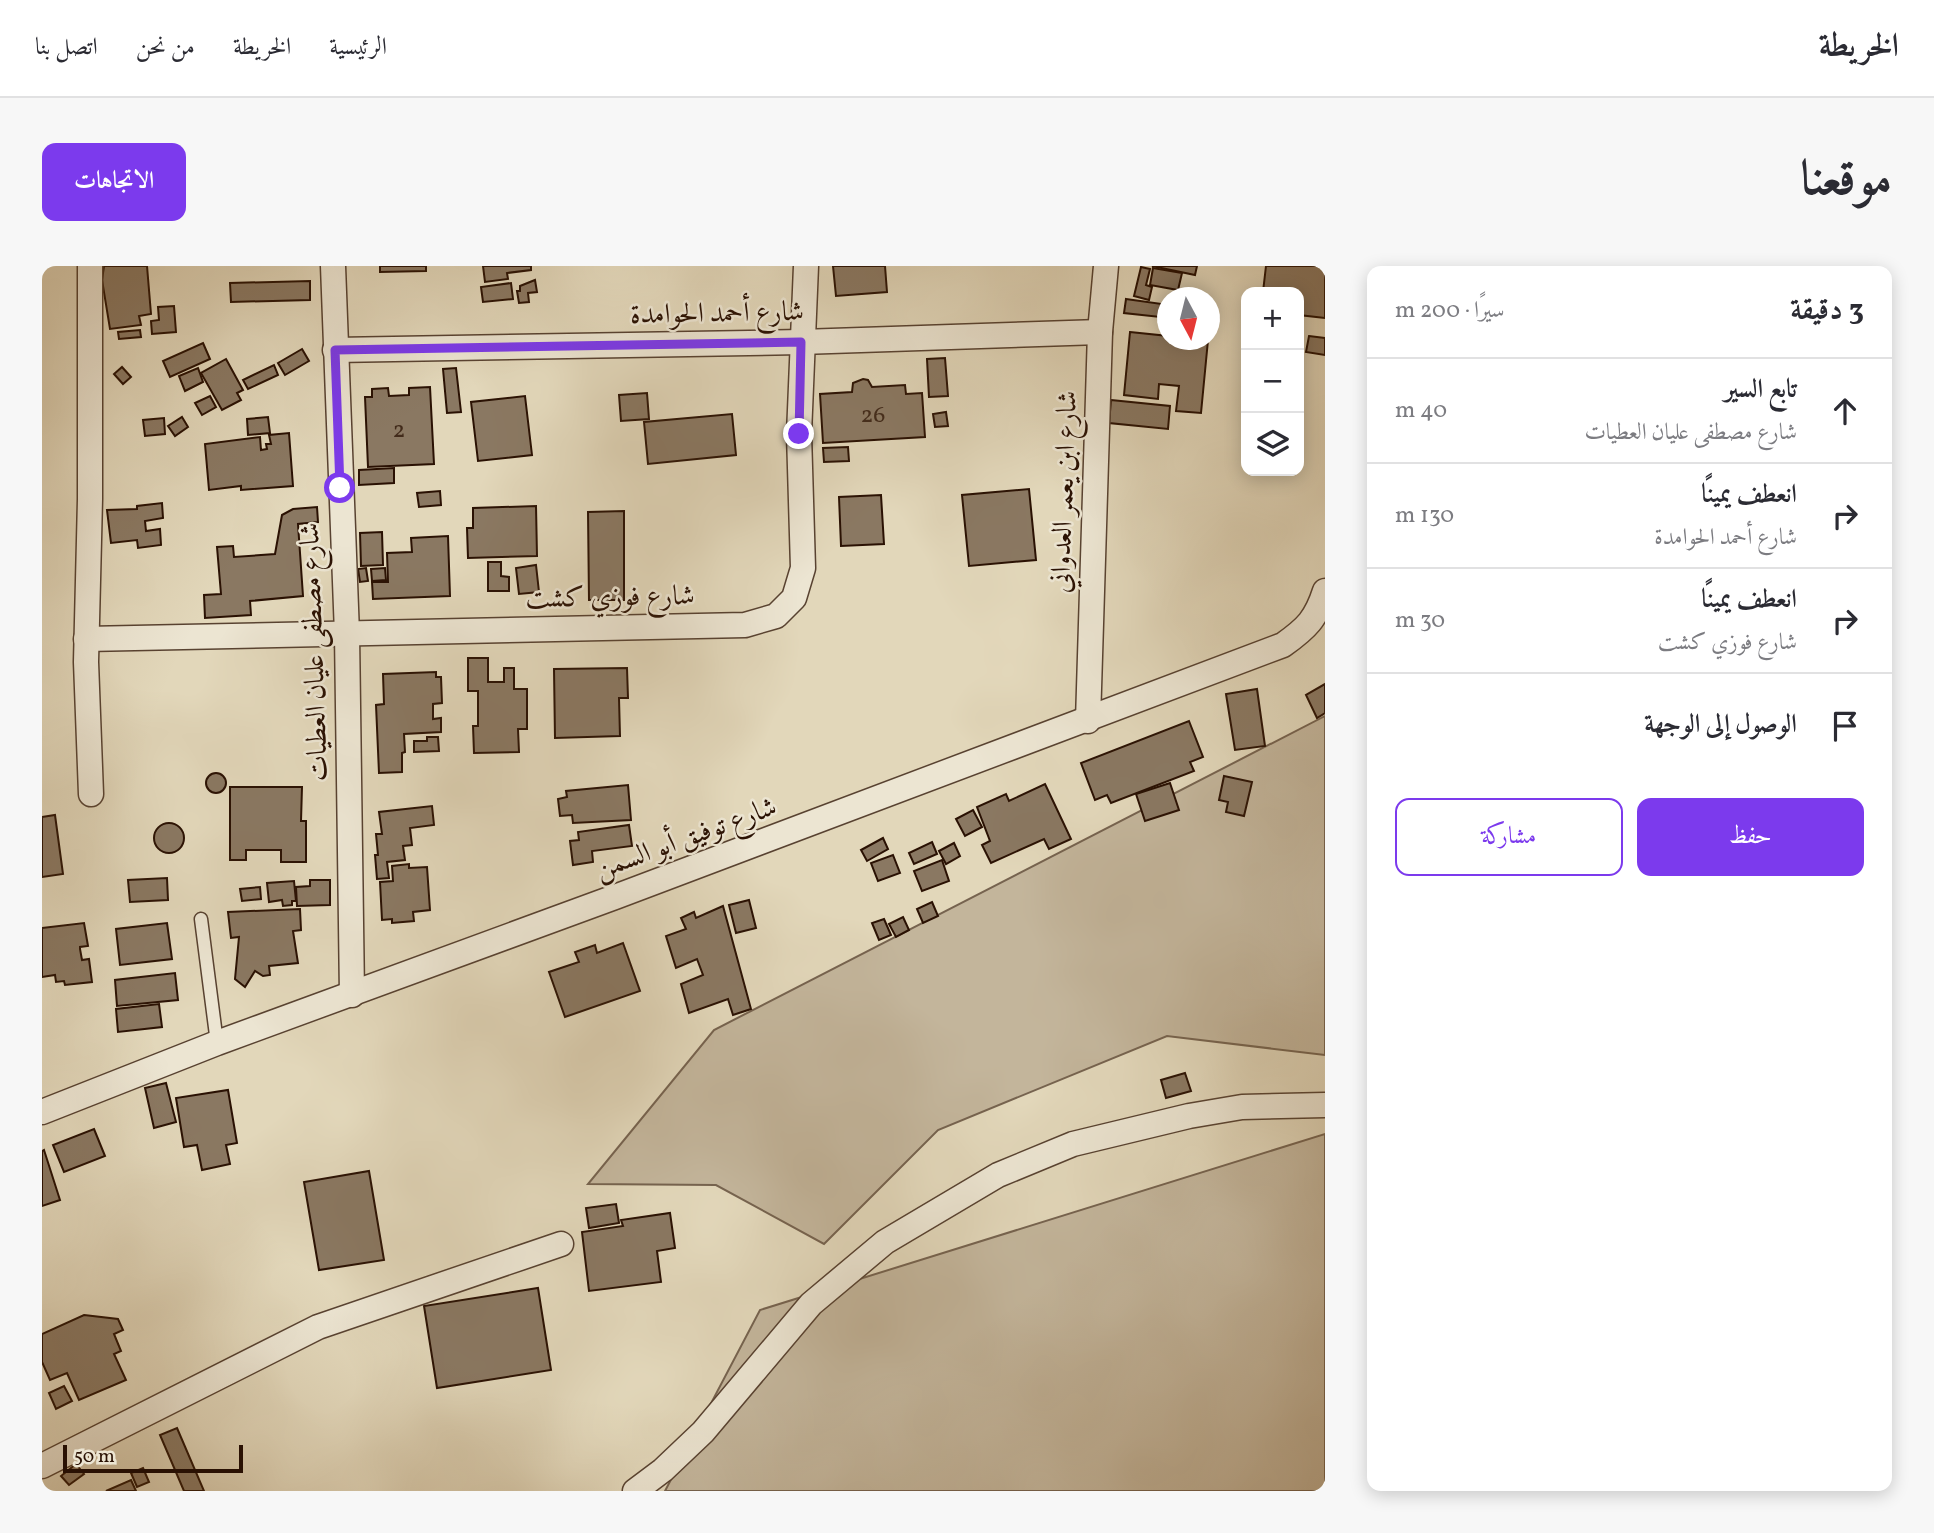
<!DOCTYPE html>
<html lang="ar">
<meta charset="utf-8">
<style>
:root{--surface:#fff;--page:#f7f7f7;--text:#2b2b33;--muted:#7c7c81;--line:#e1e1e2;--accent:#7c3aed}
body{margin:0;font-family:Vollkorn,Amiri,serif;background:var(--page);color:var(--text);direction:rtl}
.controls{position:absolute;right:21px;top:21px;display:grid;overflow:hidden;border-radius:14px;box-shadow:0 4px 18px #0003}
.controls button{width:63px;height:63px;display:grid;place-items:center;padding:0;border:0;border-bottom:2px solid var(--line);background:var(--surface);color:var(--text);font:35px sans-serif}
.compass{position:absolute;left:1115px;top:21px;width:63px;height:63px;border-radius:50%;background:var(--surface);box-shadow:0 4px 18px #0003;rotate:173deg}
.scale{position:absolute;left:21px;bottom:18px;width:180px;box-sizing:border-box;padding-left:7px;border:4px solid #2a1103;border-top:0;font-size:19px;line-height:24px;white-space:nowrap;color:#2a1103;-webkit-text-stroke:5px #ece5d2;paint-order:stroke}
.stop{position:absolute;width:21px;height:21px;margin:-16px;border:5px solid #7c3aed;border-radius:50%;background:#fff}
.stop.end{background:#7c3aed;border-color:#fff;box-shadow:0 2px 7px #0008}
.list{margin:0;padding:0;list-style:none}
h2{display:flex;justify-content:space-between;align-items:center;height:91px;margin:0;padding:0 28px;font-size:30px}
h2 small{font-size:23px;font-weight:400;color:var(--muted)}
.list li{display:grid;grid-template-columns:46px 1fr auto;gap:21px;align-items:center;box-sizing:border-box;height:105px;padding:0 28px;border-top:2px solid var(--line)}
.list b{display:block;font-size:26px;white-space:nowrap}
.list p{margin:0;font-size:23px;white-space:nowrap;color:var(--muted)}
.list em{font-size:23px;font-style:normal;color:var(--muted)}
.actions{display:flex;gap:14px;padding:21px 28px}
.actions a{flex:1;padding:16px 0;border:2px solid var(--accent);border-radius:14px;text-align:center;font-size:24px;color:var(--accent)}
.actions .main{background:var(--accent);color:#fff}
.icon{flex:none;width:38px;height:38px;fill:none;stroke:currentColor;stroke-width:2;stroke-linecap:round;stroke-linejoin:round}
.map{position:relative;flex:none;width:1283px;height:1225px;overflow:hidden;direction:ltr;border-radius:14px}
header{display:flex;align-items:center;gap:42px;box-sizing:border-box;height:98px;padding:0 35px;background:var(--surface);border-bottom:2px solid var(--line)}
header strong{font-size:33px}
nav{display:flex;gap:38px;margin-inline-start:auto;font-size:24px}
.intro{display:flex;align-items:center;justify-content:space-between;box-sizing:border-box;height:168px;padding:0 42px}
h1{margin:0;font-size:49px}
.button{padding:18px 32px;border-radius:14px;background:var(--accent);color:#fff;font-size:24px;font-weight:700}
main{display:flex;gap:42px;padding:0 42px}
aside{flex:1;background:var(--surface);border-radius:14px;box-shadow:0 4px 18px #0003}
.map>svg:first-child{display:block}
.green{fill:#c3b59b;stroke:#76634f;stroke-width:2}
.building{fill:#8a7862;stroke:#2a1103;stroke-width:2}
.lines{fill:none;stroke-linecap:round;stroke-linejoin:round}
.service-casing{stroke:#584231;stroke-width:15}
.minor-casing{stroke:#584231;stroke-width:27}
.service{stroke:#ece5d2;stroke-width:12}
.minor{stroke:#ece5d2;stroke-width:24}
.route{stroke:#7c3aed;stroke-width:9}
.labels{text-anchor:middle;dominant-baseline:central;stroke-width:5;stroke-linejoin:round;paint-order:stroke}
.number-label{font-size:24px;fill:#422b1b}
.street-label{font-size:28px;fill:#2a1103;stroke:#ece5d2}
</style>
<header>
<strong>الخريطة</strong>
<nav><a>الرئيسية</a><a>الخريطة</a><a>من نحن</a><a>اتصل بنا</a></nav>
</header>
<div class="intro"><h1>موقعنا</h1><a class="button">الاتجاهات</a></div>
<main>
<aside>
<h2>3 دقيقة<small>سيرًا · 200 m</small></h2>
<ul class="list">
<li><svg class="icon" aria-label="ahead" viewBox="0 0 24 24"><path d="M12 20V5M6 11l6-6 6 6"/></svg><div><b>تابع السير</b><p>شارع مصطفى عليان العطيات</p></div><em>40 m</em></li>
<li><svg class="icon" aria-label="right" viewBox="0 0 24 24"><path d="M7 20v-9h11M14 6l5 5-5 5"/></svg><div><b>انعطف يمينًا</b><p>شارع أحمد الحوامدة</p></div><em>130 m</em></li>
<li><svg class="icon" aria-label="right" viewBox="0 0 24 24"><path d="M7 20v-9h11M14 6l5 5-5 5"/></svg><div><b>انعطف يمينًا</b><p>شارع فوزي كشت</p></div><em>30 m</em></li>
<li><svg class="icon" aria-label="arrive" viewBox="0 0 24 24"><path d="M6 21V4h12l-3 4 3 4H6"/></svg><div><b>الوصول إلى الوجهة</b></div></li>
</ul>
<div class="actions"><a class="main">حفظ</a><a>مشاركة</a></div>
</aside>
<div class="map">
<svg width="1283" height="1225" viewBox="0 0 1283 1225">
<rect width="100%" height="100%" fill="#e2d7ba"/>
<filter id="stains"><feTurbulence type="fractalNoise" baseFrequency=".00286" numOctaves="4"/><feColorMatrix values="0 0 0 0 .2 0 0 0 0 .09 0 0 0 0 .02 0 0 0 .5 -.17"/></filter>
<radialGradient id="worn" r=".72"><stop offset=".6" stop-color="#630" stop-opacity="0"/><stop offset="1" stop-color="#630" stop-opacity=".3"/></radialGradient>
<g class="green">
<path d="M1283 450V789L1125 770 896 864 782 978 674 919 546 918 672 764Z"/>
<path d="M1283 868V1225H623L718 1044Z"/>
</g>
<g class="building">
<path d="M62 0H105L109 48 97 50 99 59 68 63 60 14Z"/>
<path d="M338 0H384V5L338 6Z"/>
<path d="M441 0H489V4L465 7 466 13 443 16Z"/>
<path d="M791 0H843L845 26 794 30Z"/>
<path d="M1110 0H1155L1153 9Z"/>
<path d="M1224 0H1283V52L1257 49V26H1221Z"/>
<path d="M1099 1 1108 3 1104 19 1110 21 1107 34 1092 30Z"/>
<path d="M1111 2 1140 7 1136 24 1108 19Z"/>
<path d="M493 14 495 26 486 27 487 36 477 37 475 25H478V20Z"/>
<path d="M268 15V34L189 36 188 17Z"/>
<path d="M469 17 471 33 441 36 439 21Z"/>
<path d="M1084 33 1120 38 1118 51 1082 47Z"/>
<path d="M132 40 134 66 110 68 109 55 117 54 116 41Z"/>
<path d="M98 64 99 71 77 73 76 66Z"/>
<path d="M1088 66 1126 70V74H1166L1159 147 1134 145 1137 120 1117 118 1116 133 1082 129Z"/>
<path d="M1267 70 1283 72V89L1264 86Z"/>
<path d="M161 77 168 93 128 111 121 95Z"/>
<path d="M260 83 267 95 243 109 236 97Z"/>
<path d="M903 92 906 130 887 131 885 93Z"/>
<path d="M184 93 201 124 195 127 199 134 180 144 159 107Z"/>
<path d="M232 99 236 109 206 123 201 114Z"/>
<path d="M80 101 89 111 81 118 72 108Z"/>
<path d="M156 102 161 116 143 125 137 110Z"/>
<path d="M414 102 419 146 405 147 401 103Z"/>
<path d="M821 113 826 114 830 121 863 119 864 128 880 127 883 171 781 177 778 128 810 126 811 117Z"/>
<path d="M388 121 392 198 326 201 323 131H330V123L346 122 347 130 367 129V122Z"/>
<path d="M605 127 607 153 579 155 577 129Z"/>
<path d="M168 130 174 141 160 149 153 137Z"/>
<path d="M483 130 490 189 436 195 429 136Z"/>
<path d="M1069 134 1128 140 1126 163 1067 157Z"/>
<path d="M904 146 906 160 893 161 891 148Z"/>
<path d="M690 148 694 189 606 198 602 156Z"/>
<path d="M140 151 146 161 133 170 126 160Z"/>
<path d="M226 151 228 167 206 169 205 153Z"/>
<path d="M122 152 123 168 103 170 101 154Z"/>
<path d="M247 167 251 220 199 224V220L167 224 163 178 218 171 219 184 225 183 224 178H229L227 169Z"/>
<path d="M806 181 807 195 782 196 781 182Z"/>
<path d="M352 202V217L317 219V204Z"/>
<path d="M987 223 994 294 927 300 920 229Z"/>
<path d="M398 225 399 239 377 241 375 227Z"/>
<path d="M839 229 842 278 799 280 797 231Z"/>
<path d="M120 237 121 252 103 255 104 265 118 263 119 279 96 282 95 274 69 277 65 244 95 243V240Z"/>
<path d="M494 240 495 290 426 292 425 262H431V242Z"/>
<path d="M275 241 276 256 256 258 261 330 208 335 209 349 163 352 162 329 179 328 175 281 191 280 192 291 233 288 240 249 251 243Z"/>
<path d="M582 245V334H547L546 246Z"/>
<path d="M340 266 341 299 319 300 318 267Z"/>
<path d="M406 270 408 330 331 333 330 316H346L345 287 370 286 369 272Z"/>
<path d="M446 296H459V310L467 311V325H446Z"/>
<path d="M494 299 497 326 477 328 474 302Z"/>
<path d="M324 302 326 315 318 316 316 303Z"/>
<path d="M343 302 344 314 330 315 329 303Z"/>
<path d="M426 392H446V416H462V402H472V423H485V463H476L477 486 432 487 431 460H436V425H426Z"/>
<path d="M585 402 586 432H577L578 470 513 472 512 403Z"/>
<path d="M394 406V411H399L400 437 391 438V453L399 452V466L362 468 363 486 360 487V506L337 507 334 439 342 438 341 408Z"/>
<path d="M1283 418V447L1275 452 1264 429Z"/>
<path d="M1215 423 1223 480 1193 484 1184 428Z"/>
<path d="M1147 455 1161 491 1148 496 1152 505 1069 537 1065 529 1053 534 1039 497Z"/>
<path d="M385 471H396L397 485 372 486V475H385Z"/>
<circle cx="174" cy="517" r="10"/>
<path d="M1182 510 1210 516 1202 550 1184 546 1186 536 1177 534Z"/>
<path d="M1128 517 1137 544 1103 555 1094 528Z"/>
<path d="M1003 518 1029 573 1007 583 1002 573 949 597 940 579 948 575 935 541 964 528 967 535Z"/>
<path d="M586 519 589 554 531 557 530 549 518 550 516 533 525 531 524 525Z"/>
<path d="M188 521H260L259 555H264V596H239V584H204V594H188Z"/>
<path d="M390 540 392 559 368 562 370 579 361 580 363 594 345 596 347 612 335 613 333 589H336L334 568H340L337 546Z"/>
<path d="M931 544 940 561 923 570 914 553Z"/>
<path d="M13 549 21 608 0 611V551Z"/>
<circle cx="127" cy="572" r="15"/>
<path d="M587 559 590 580 550 585 551 596 531 599 528 575 537 574 536 566Z"/>
<path d="M841 572 846 583 825 595 819 584Z"/>
<path d="M890 576 895 588 872 598 867 587Z"/>
<path d="M912 577 918 590 904 598 897 585Z"/>
<path d="M851 589 858 607 836 615 829 597Z"/>
<path d="M900 594 907 615 880 625 872 605Z"/>
<path d="M367 598V602L385 601 388 644 371 646 372 655 350 657V653L340 654 338 616 351 615 350 600Z"/>
<path d="M125 612 126 634 88 636 86 614Z"/>
<path d="M268 614H288V639L255 640 254 621 268 620Z"/>
<path d="M252 615 254 635H250V639L241 640 240 634 227 636 225 617Z"/>
<path d="M218 621 219 633 200 635 198 623Z"/>
<path d="M707 634 714 662 694 667 687 639Z"/>
<path d="M890 636 896 650 881 657 875 643Z"/>
<path d="M681 640 709 743 691 749 686 733 647 747 639 718 661 709 655 693 634 702 624 670 644 663 639 652 652 646 654 652Z"/>
<path d="M258 643 259 664 251 665 256 697 227 700 228 709 221 710 213 705 203 721 193 713 197 671 189 672 186 646Z"/>
<path d="M861 651 867 664 854 671 847 658Z"/>
<path d="M842 653 849 669 837 674 830 657Z"/>
<path d="M42 657 46 680 38 681V683L40 694 47 693 50 716 23 719 22 715 14 716 13 709 0 711V662Z"/>
<path d="M125 657 130 693 78 699 74 663Z"/>
<path d="M581 677 598 725 523 751 507 706 537 696 533 686 553 679 555 687Z"/>
<path d="M133 707 136 734 75 740 73 714Z"/>
<path d="M117 738 120 761 76 766 74 743Z"/>
<path d="M1143 807 1149 825 1124 832 1119 814Z"/>
<path d="M124 817 134 856 112 862 103 822Z"/>
<path d="M186 824 195 877 184 879 188 898 160 904 155 879 142 881 134 832Z"/>
<path d="M52 863 63 890 22 906 11 879Z"/>
<path d="M2 884 18 934 0 940V885Z"/>
<path d="M327 905 342 994 277 1004 262 916Z"/>
<path d="M574 938 577 957 547 962 544 942Z"/>
<path d="M628 947 633 982 615 985 619 1016 547 1025 540 966 581 960 579 954Z"/>
<path d="M496 1022 509 1104 395 1122 382 1040Z"/>
<path d="M42 1049 76 1053 81 1064 72 1068 79 1085 72 1088 84 1114 37 1134 25 1107 8 1114 0 1096V1068Z"/>
<path d="M22 1120 30 1135 14 1143 7 1127Z"/>
<path d="M135 1162 162 1225H142L118 1169Z"/>
<path d="M34 1198 42 1208 27 1219 19 1210Z"/>
<path d="M101 1202 107 1216 95 1221 89 1207Z"/>
<path d="M89 1214 94 1225H64Z"/>
</g>
<g class="lines">
<g class="service-casing">
<path id="service" d="M159 653 175 777"/>
</g>
<g class="minor-casing">
<g id="minor">
<path d="M48 0V233L44 396 49 528"/>
<path d="M291 0 305 368 310 729"/>
<path d="M293 84 759 76 1058 66"/>
<path d="M44 373 703 359 734 350 752 332 761 302 757 168 764 0"/>
<path d="M1046 455 1058 66 1064 0"/>
<path d="M0 846 175 777 573 631 1241 379C1265 362 1274 353 1283 325"/>
<path d="M0 1200 276 1061 519 978"/>
<path d="M593 1225 621 1204 661 1166 769 1038 843 976 956 909 1031 878 1147 850 1200 841 1283 839"/>
</g>
</g>
<use href="#service" class="service"/>
<use href="#minor" class="minor"/>
</g>
<g class="lines">
<path class="route" d="M298 222 293 84 759 76 757 168"/>
</g>
<g class="labels">
<g class="number-label">
<text x="831" y="150">26</text>
<text x="357" y="165">2</text>
</g>
<g class="street-label">
<text transform="translate(675 48) rotate(-1)">شارع أحمد الحوامدة</text>
<text transform="translate(1023 226) rotate(-88)">شارع ابن يعمر العدواني</text>
<text transform="translate(568 332) rotate(-1)">شارع فوزي كشت</text>
<text transform="translate(273 386) rotate(-92)">شارع مصطفى عليان العطيات</text>
<text transform="translate(644 573) rotate(-20)">شارع توفيق أبو السمن</text>
</g>
</g>
<rect width="100%" height="100%" filter="url(#stains)"/>
<rect width="100%" height="100%" fill="url(#worn)"/>
</svg>
<div class="controls">
<button>+</button>
<button>−</button>
<button><svg class="icon" aria-label="layers" viewBox="0 0 24 24"><path d="M12 4l9 5-9 5-9-5zM3 14l9 5 9-5"/></svg></button>
</div>
<svg class="compass" viewBox="-18 -18 36 36"><path d="M0-13l5 13h-10z" fill="#e53935"/><path d="M0 13l5-13h-10z" fill="#7c7c81"/></svg>
<div class="scale">50 m</div>
<div class="stop" style="left:298px;top:222px"></div>
<div class="stop end" style="left:757px;top:168px"></div>
</div>
</main>
